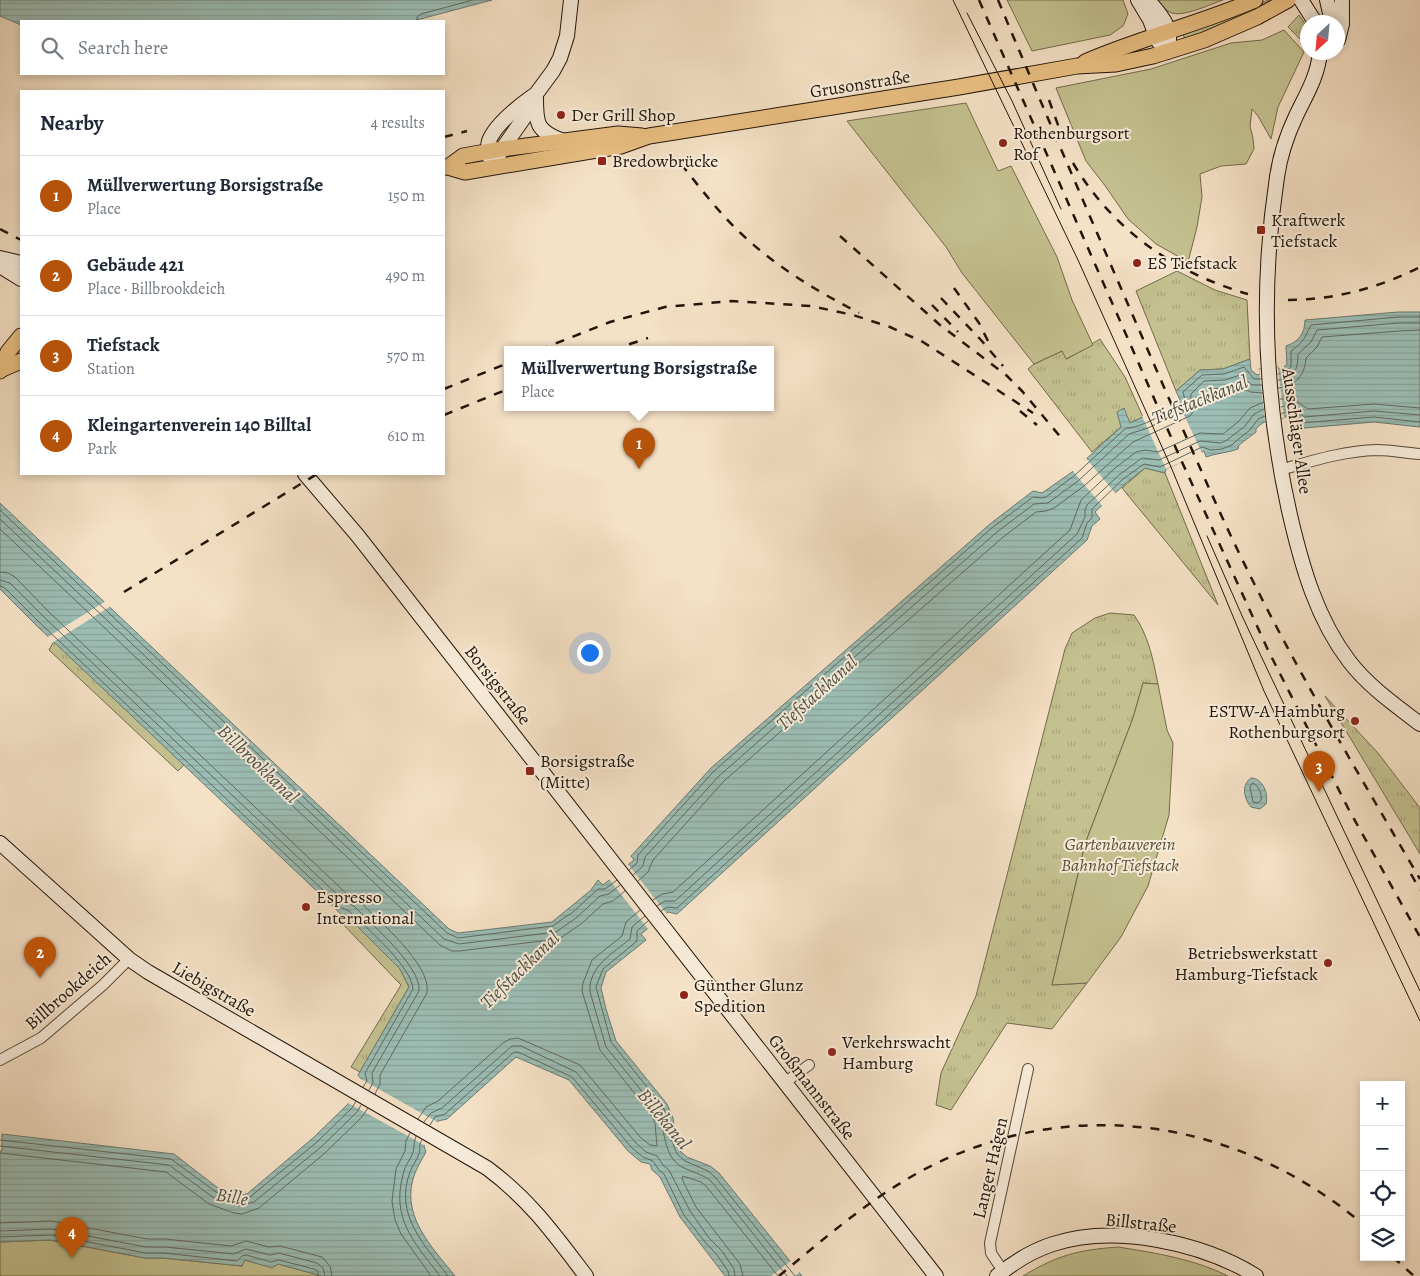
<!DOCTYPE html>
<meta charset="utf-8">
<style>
:root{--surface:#fff;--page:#f2f2f3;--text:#1f2937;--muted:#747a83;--line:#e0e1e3;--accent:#b45309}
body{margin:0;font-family:Alegreya,serif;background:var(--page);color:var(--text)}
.controls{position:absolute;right:15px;bottom:15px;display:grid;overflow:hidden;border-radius:0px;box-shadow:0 2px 8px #0003}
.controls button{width:45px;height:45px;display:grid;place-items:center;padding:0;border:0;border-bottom:1px solid var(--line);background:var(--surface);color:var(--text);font:25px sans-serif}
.compass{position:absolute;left:1300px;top:15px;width:45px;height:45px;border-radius:50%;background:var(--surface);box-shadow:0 2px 8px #0003;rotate:206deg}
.you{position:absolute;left:589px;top:652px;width:18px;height:18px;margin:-12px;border:4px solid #fff;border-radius:50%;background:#1a73e8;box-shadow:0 0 0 8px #1a73e833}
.badge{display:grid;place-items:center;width:32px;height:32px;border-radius:50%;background:var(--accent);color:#fff;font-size:16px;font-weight:700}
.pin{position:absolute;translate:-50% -41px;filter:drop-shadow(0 1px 2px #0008)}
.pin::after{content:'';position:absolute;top:26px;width:18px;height:15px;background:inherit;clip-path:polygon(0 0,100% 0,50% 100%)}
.popup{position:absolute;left:504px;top:346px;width:270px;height:65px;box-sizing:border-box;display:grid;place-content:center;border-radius:0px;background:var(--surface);filter:drop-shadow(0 1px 4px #0005);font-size:16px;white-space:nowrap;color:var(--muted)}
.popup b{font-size:19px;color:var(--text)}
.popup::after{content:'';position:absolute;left:50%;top:100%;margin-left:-10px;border:10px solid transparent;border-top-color:var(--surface)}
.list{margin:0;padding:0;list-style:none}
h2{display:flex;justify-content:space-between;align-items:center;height:65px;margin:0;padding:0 20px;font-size:21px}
h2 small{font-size:16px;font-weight:400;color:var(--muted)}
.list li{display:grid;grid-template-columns:32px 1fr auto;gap:15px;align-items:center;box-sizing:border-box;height:80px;padding:0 20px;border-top:1px solid var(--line)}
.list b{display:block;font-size:19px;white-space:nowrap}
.list p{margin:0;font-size:16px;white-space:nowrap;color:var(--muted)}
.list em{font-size:16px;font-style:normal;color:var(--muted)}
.icon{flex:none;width:28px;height:28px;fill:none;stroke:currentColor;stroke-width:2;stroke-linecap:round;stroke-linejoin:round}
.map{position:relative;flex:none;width:1420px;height:1276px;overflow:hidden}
.search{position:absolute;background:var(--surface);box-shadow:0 2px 8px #0003;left:20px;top:20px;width:425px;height:55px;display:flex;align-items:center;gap:12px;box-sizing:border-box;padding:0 18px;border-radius:0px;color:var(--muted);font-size:19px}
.panel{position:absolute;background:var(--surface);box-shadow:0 2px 8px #0003;left:20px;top:90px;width:425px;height:385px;border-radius:0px}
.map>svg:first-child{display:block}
.grass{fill:url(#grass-tufts);stroke:#736a4c}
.garden{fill:#c4c190;stroke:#736a4c}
.water{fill:url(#water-rules);stroke:#6b7a70}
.pier{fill:#f5e1c6}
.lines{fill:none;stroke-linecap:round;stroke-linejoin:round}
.shore{stroke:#5f695f;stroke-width:1}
.street-casing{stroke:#574738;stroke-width:12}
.secondary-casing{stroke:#221409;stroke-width:16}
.primary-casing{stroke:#221409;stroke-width:17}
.street{stroke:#f8ecda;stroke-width:10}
.secondary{stroke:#f8ecda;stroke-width:14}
.primary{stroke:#eac083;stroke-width:15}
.tram{stroke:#221409;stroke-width:1}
.rail{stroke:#221409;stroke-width:2.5;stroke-dasharray:9 9;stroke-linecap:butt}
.poi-dot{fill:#8f2418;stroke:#f8ecda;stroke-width:2}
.labels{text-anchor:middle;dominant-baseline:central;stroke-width:4;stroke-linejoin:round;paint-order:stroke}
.street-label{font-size:18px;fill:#221409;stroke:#f8ecda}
.poi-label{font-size:18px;fill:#221409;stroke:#f8ecda;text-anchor:start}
.park-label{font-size:18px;font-style:italic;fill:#5b5138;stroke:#f8ecda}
.water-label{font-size:19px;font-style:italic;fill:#4d5045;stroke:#f8ecda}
</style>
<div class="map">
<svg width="1420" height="1276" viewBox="0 0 1420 1276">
<defs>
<pattern id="grass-tufts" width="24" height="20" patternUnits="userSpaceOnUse" patternTransform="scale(1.25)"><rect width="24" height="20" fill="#c4c190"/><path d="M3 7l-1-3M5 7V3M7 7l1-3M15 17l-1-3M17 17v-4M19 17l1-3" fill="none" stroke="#a8a57b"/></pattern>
<pattern id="water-rules" width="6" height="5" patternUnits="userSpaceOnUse" patternTransform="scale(1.25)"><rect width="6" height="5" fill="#9cbeb5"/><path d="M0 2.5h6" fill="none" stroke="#86a29a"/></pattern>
</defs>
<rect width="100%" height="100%" fill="#f5e1c6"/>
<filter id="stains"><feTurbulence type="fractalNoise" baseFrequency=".004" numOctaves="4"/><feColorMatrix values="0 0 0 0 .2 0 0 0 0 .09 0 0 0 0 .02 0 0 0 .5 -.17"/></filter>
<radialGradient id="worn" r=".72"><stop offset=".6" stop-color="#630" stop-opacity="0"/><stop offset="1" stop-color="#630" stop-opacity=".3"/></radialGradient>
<g class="grass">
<path d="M1268 0H1278L1185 40 1183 34 1249 9Z"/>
<path d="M1299 15 1307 27V46L1288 27Z"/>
<path d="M1177 271 1215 290 1247 300 1250 359 1223 369 1200 370 1176 391 1136 291Z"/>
<path d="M1100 339 1125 377 1143 417 1121 427 1092 452 1028 369 1034 364 1062 351 1067 359Z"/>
<path d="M1145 468 1165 473 1218 605 1122 488Z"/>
<path d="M1110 613 1134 615C1149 636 1153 660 1158 684L1143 683 1133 718 1085 844 1052 985 1087 983 1052 1029 1007 1023 951 1110 936 1105 941 1073 976 996 1065 649 1072 633 1095 618Z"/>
<path d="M54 641 184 765 178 771 49 650Z"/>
<path d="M1325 696 1378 753 1420 808V854Z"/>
<path d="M345 913 400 969 409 987 360 1072 351 1067 401 985 339 920Z"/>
</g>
<g class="garden">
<path d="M1007 0H1123L1128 14 1123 26 1110 35 1032 51Z"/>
<path d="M1157 0H1223C1211 4 1184 17 1172 13 1166 11 1161 5 1157 0Z"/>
<path d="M1284 30 1304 52 1278 107 1271 139 1258 116 1252 109 1250 126 1253 138 1254 149 1246 164 1221 166 1200 174 1202 197 1197 227 1188 262 1156 244 1128 219 1106 187 1086 161 1056 88 1151 69 1231 43 1262 40Z"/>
<path d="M966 103 998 171 1011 166 1057 257 1072 300 1093 345 1066 359 1062 351 1034 364 962 273 946 247 847 121Z"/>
<path d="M1143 683 1158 684 1167 730 1173 743 1169 815 1148 886 1121 937 1087 983 1052 985 1085 844 1133 718Z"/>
<path d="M50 1240 145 1258H163L242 1266 244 1260 272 1267 278 1264 322 1276H0V1242Z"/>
<path d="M1118 1247C1156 1253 1194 1259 1228 1276H1023C1058 1255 1078 1250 1118 1247Z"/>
</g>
<g class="water">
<path d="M0 0H492L413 21H21V25L0 16Z"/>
<path d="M1398 312H1420V427L1374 422 1293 429 1292 421 1287 416C1275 424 1268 415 1256 429V432L1239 445 1238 449C1227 453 1217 453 1206 457L1204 451 1166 469 1165 473 1145 468 1126 483 1095 512 1100 519 1092 526 1087 540 677 914 668 912 641 934 646 940 606 972 601 988 606 1009 616 1041 667 1104 673 1118 676 1139 681 1152 687 1157 710 1166 719 1173 802 1276H725L680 1217 660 1177 652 1170 650 1164 641 1162 628 1151 569 1080 516 1057 447 1119 438 1121 424 1146 426 1152C422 1159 418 1166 415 1173 399 1214 431 1246 455 1276H322L278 1264 272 1268 245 1260 242 1266 163 1258H145L50 1240 0 1242V1151H2V1134L174 1154 218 1188 239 1195 247 1194 313 1138 348 1104 362 1080 358 1075 409 987 400 969 345 914 343 916 37 626 0 589V503L449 929 458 933 552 922 591 890 598 880 603 885 634 860 631 856 711 768 990 524 1033 491 1042 493 1072 472 1121 427 1117 412 1124 408 1130 423 1180 400 1176 391 1200 370 1223 369 1250 359 1251 370 1257 375 1260 374 1259 369 1278 367 1279 369H1282L1287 364 1286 346C1298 342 1305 334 1305 320Z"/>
<path d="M1251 778C1262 778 1269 793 1266 804L1260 809 1251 807C1244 799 1241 785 1251 778Z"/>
</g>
<g class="pier">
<path d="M1278 367 1284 418 1265 421 1259 369Z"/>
<path d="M1177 400 1202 453 1166 469 1142 416Z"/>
<path d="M1084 456 1117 495 1104 508 1071 469Z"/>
<path d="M106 601 111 606 52 643 46 638Z"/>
<path d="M628 864 667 914 648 929 609 879Z"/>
<path d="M361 1079 439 1123 426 1146 348 1103Z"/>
<path d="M792 1260 801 1271 795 1276H771Z"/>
</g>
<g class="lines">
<g class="shore">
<path d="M417 21V17L421 14 473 0"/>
<path d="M1278 374 1284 373 1291 367V351C1304 342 1305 337 1311 325L1398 317H1420"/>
<path d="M1278 380C1295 380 1298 368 1298 354L1311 342 1317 330 1398 323H1420"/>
<path d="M1278 388C1296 387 1305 374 1306 358L1317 347 1322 337 1399 331 1420 330"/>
<path d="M1280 399H1293L1308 409 1374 404 1420 408"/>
<path d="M1281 407C1292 403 1297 410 1304 417L1374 411 1420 415"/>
<path d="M1281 414C1291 408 1294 418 1300 423L1374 417 1420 422"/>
<path d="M0 510 447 933 458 938 553 926 565 917 572 913 598 889H605L617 880"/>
<path d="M0 519 444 939 459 944 556 932 576 918 600 896 609 894 620 885"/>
<path d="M0 529 440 945 452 951H459L559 939 581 924 603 904 613 901 625 891"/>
<path d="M0 572 8 573 15 577 50 613 348 895 359 901C378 920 432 965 427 993L380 1075V1084L375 1094"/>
<path d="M0 580 10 583 45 618 345 902 354 906C370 923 422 967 419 991L372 1073 373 1083 369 1090"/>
<path d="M0 586 5 588 40 623 342 908 349 911C366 927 412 967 413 989L365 1073 367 1081 363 1087"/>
<path d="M1253 783C1259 786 1262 794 1261 800L1258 803 1253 802 1250 787Z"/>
<path d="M629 870 637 863 638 855 714 771 993 527 1033 497 1042 498 1046 497 1075 475 1126 428C1142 428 1167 412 1182 404L1185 400 1183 392 1202 375 1224 374 1244 367 1254 379H1262"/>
<path d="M633 875 643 866 645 857 719 776 997 532 1034 504 1048 503 1078 481 1129 434 1148 428 1185 410 1190 404 1191 394 1204 381 1225 380 1240 375 1252 385H1262"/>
<path d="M638 881 648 872 653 860 724 781 1002 538 1036 512 1046 511 1054 508 1084 486 1133 442 1190 416 1196 408 1199 397 1207 389 1227 388 1238 384 1250 392 1263 393"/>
<path d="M653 900 662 894 673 892 1070 530 1081 500 1114 469 1136 452 1145 450 1158 452 1200 433 1223 434 1239 421 1250 408 1264 402"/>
<path d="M657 906 665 901H675L1077 534 1085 517V510L1087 505 1119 475 1142 458 1159 460 1200 441 1221 443 1227 440 1245 426 1254 414 1264 409"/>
<path d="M661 911 667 907 677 908 1082 538 1087 523 1092 518V509L1123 479 1144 464 1160 467 1202 447 1211 450 1222 449 1232 445 1236 441 1250 430 1258 419 1265 416"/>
<path d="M645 916 632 927 630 939C613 953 588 967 590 992L606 1047 657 1110C666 1128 662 1156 682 1167 692 1172 702 1174 711 1181L787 1276"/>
<path d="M648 921 637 931V941L603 969 596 987 611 1042 663 1107 668 1119 672 1141 677 1154 685 1161 708 1171 715 1177 795 1276"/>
<path d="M418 1119 426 1107 438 1101 503 1043 510 1039 518 1038 580 1065 641 1138 650 1145 657 1146 655 1123 651 1114 600 1050 582 991 583 983 592 960 622 936 626 922 640 910"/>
<path d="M424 1122 431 1113 442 1108 512 1046H521L576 1072 636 1143 646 1152 657 1156 663 1165 669 1170 690 1211 709 1238 722 1251 734 1269 735 1276"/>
<path d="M430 1125 435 1117 445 1114 514 1052H518L572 1077 632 1148 643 1157 653 1161 659 1170 664 1174 684 1215 705 1242 717 1255 728 1271 729 1276"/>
<path d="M410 1133 406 1141 405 1151 396 1169 392 1201 395 1220 401 1234 431 1276"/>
<path d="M416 1136C413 1143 415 1149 412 1155 410 1159 407 1164 405 1168 403 1173 402 1179 401 1184 394 1223 418 1247 440 1276"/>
<path d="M0 1140 171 1159 216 1192 238 1200 250 1197 317 1142 352 1108 356 1101"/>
<path d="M422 1140C418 1145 421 1149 419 1154 417 1160 412 1166 410 1172 394 1215 424 1244 448 1276"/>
<path d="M0 1146 169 1165 214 1198 238 1206 254 1202 321 1147 357 1112 361 1105"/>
<path d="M0 1153 166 1172 209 1204 234 1213 242 1214 259 1208 325 1153 362 1117 368 1108"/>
<path d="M0 1223 52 1221 147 1239H165L231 1246 246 1241 269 1247 280 1246 322 1257 330 1266 332 1276"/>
<path d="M0 1231 51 1229 146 1247H165L234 1254 246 1249 270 1255 279 1253 317 1263 323 1268 325 1276"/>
<path d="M0 1237 51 1235 146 1253H164L237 1261 242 1256 246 1255 271 1262 279 1260 314 1269 318 1271V1276"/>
<path d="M743 1276 740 1264 696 1207 682 1179 683 1176 701 1182 706 1186 778 1276"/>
</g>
<g class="street-casing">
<g id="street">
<path d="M1280 470C1312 461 1343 451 1377 450 1391 450 1406 453 1420 454"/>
<path d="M0 1060 41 1038 103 985 129 959"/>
<path d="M784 1083 809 1065"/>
<path d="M1003 1271 991 1253 990 1243 1028 1069"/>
</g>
</g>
<g class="secondary-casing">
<g id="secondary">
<path d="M1138 0 1150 20 1158 41 1167 52"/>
<path d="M1148 0C1163 17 1174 29 1167 52"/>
<path d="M1301 0 1315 22"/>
<path d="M1327 0 1332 22"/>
<path d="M1338 40 1342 24V0"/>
<path d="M1320 52C1318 76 1306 95 1296 116 1287 135 1280 156 1277 177 1260 289 1265 405 1290 515 1302 567 1317 619 1349 661 1368 686 1395 705 1420 724"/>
<path d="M536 98C536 122 536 131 561 140"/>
<path d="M491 161C489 154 487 148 489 141 495 124 519 106 533 96"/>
<path d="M492 167 502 149 526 115 536 94 553 71 560 58 567 36 571 0"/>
<path d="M0 258 21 263"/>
<path d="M0 266 21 279"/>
<path d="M305 474 358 536 936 1276"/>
<path d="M0 843 129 959 148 972 487 1168C530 1200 554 1234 586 1276"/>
<path d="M997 1276C1014 1262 1031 1251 1053 1244 1114 1224 1201 1242 1256 1276"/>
</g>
</g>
<g class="primary-casing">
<g id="primary">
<path d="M1085 62C1140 38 1199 24 1255 0"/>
<path d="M444 167H448L463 156 502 149 618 134 642 136"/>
<path d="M448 167 465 172 621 146 649 136 959 87 1077 66 1116 64 1153 56 1204 40 1257 17 1288 0"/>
<path d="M0 370 21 361"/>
<path d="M0 371 8 352 21 336"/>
</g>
</g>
<use href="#street" class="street"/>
<use href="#secondary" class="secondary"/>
<use href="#primary" class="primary"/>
<g class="tram">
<path d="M953 0 1078 260 1171 467 1264 691 1420 1021"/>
<path d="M967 13 1012 101 1061 209"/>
<path d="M1207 536 1243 618 1420 991"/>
</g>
<g class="rail">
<path d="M979 0 1182 462 1268 650 1349 810 1420 937"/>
<path d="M998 0C1054 134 1112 268 1170 401 1194 453 1216 506 1241 557 1295 668 1358 773 1420 879"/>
<path d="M1049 100 1062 136"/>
<path d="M444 137 467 131"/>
<path d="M1073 163C1112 229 1174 273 1248 294"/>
<path d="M681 164C702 190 722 217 747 239 781 270 819 292 859 313"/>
<path d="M0 229 21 240"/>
<path d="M840 236 940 325 1006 375 1022 391 1063 440"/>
<path d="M954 288 979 323 989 343"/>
<path d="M941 298 981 340 1003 366"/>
<path d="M1288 300C1333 300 1379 288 1420 267"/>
<path d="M932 305 958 332"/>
<path d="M539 350 610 322 665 307 732 301 811 306 853 315 890 327 923 342 1033 413"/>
<path d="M612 350 648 338"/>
<path d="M444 389 508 363"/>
<path d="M1020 411 1037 425"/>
<path d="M444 415 508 389"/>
<path d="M124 592 317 474"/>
<path d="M1411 874 1420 890"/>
<path d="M1393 1257 1414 1276"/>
<path d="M779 1276C826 1237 874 1195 929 1167 1076 1093 1239 1120 1364 1225"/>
</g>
</g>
<g class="poi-dot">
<circle cx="561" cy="115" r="5"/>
<circle cx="1003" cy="143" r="5"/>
<rect x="597" y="156" width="10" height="10" rx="2.5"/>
<rect x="1256" y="225" width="10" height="10" rx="2.5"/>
<circle cx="1137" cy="263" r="5"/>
<circle cx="1355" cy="721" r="5"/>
<rect x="525" y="766" width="10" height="10" rx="2.5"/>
<circle cx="306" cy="907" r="5"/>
<circle cx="1328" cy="963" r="5"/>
<circle cx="684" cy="995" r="5"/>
<circle cx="832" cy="1052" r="5"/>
</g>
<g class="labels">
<g class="street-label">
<text transform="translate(860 84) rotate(-9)">Grusonstraße</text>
<text transform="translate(1297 431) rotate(82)">Ausschläger Allee</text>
<text transform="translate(498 685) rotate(52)">Borsigstraße</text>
<text transform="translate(214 989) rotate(30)">Liebigstraße</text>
<text transform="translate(68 991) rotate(-41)">Billbrookdeich</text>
<text transform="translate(812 1087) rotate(52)">Großmannstraße</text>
<text transform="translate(990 1168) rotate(-77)">Langer Hagen</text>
<text transform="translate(1141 1223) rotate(6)">Billstraße</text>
</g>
<g class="poi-label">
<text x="571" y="115">Der Grill Shop</text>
<text x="1013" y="133">Rothenburgsort<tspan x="1013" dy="21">Rof</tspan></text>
<text x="612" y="161">Bredowbrücke</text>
<text x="1271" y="220">Kraftwerk<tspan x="1271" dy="21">Tiefstack</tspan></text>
<text x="1147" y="263">ES Tiefstack</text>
<text x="1345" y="711" text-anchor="end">ESTW-A Hamburg<tspan x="1345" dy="21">Rothenburgsort</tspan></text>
<text x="540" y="761">Borsigstraße<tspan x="540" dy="21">(Mitte)</tspan></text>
<text x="316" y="897">Espresso<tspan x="316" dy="21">International</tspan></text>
<text x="1318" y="953" text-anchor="end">Betriebswerkstatt<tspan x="1318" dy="21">Hamburg-Tiefstack</tspan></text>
<text x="694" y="985">Günther Glunz<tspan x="694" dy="21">Spedition</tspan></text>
<text x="842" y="1042">Verkehrswacht<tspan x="842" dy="21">Hamburg</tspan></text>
</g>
<g class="park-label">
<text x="1120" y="844">Gartenbauverein<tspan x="1120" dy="21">Bahnhof Tiefstack</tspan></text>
</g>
<g class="water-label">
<text transform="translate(1200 400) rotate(-22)">Tiefstackkanal</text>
<text transform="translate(817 693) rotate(-42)">Tiefstackkanal</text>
<text transform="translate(258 764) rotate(44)">Billbrookkanal</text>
<text transform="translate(520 970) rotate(-44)">Tiefstackkanal</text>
<text transform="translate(664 1119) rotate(51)">Billekanal</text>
<text transform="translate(232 1197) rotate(10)">Bille</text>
</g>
</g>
<rect width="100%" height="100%" filter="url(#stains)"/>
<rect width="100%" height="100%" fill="url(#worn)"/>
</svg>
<div class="controls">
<button>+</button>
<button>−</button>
<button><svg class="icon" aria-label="locate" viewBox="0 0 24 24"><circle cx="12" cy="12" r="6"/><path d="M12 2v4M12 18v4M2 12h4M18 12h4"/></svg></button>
<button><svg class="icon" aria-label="layers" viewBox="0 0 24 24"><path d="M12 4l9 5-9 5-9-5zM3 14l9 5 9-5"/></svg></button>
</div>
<svg class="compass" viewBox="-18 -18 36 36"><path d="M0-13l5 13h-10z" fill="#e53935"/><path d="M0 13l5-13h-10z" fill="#747a83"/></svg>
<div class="you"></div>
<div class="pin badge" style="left:639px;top:469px">1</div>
<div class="popup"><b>Müllverwertung Borsigstraße</b>Place</div>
<div class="pin badge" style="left:40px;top:978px">2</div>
<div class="pin badge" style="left:1319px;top:792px">3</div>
<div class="pin badge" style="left:72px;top:1258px">4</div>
<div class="search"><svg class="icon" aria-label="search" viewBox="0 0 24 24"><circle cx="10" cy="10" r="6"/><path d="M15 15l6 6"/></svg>Search here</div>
<section class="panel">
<h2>Nearby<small>4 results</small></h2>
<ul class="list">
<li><span class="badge">1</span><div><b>Müllverwertung Borsigstraße</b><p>Place</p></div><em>150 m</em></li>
<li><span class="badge">2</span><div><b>Gebäude 421</b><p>Place · Billbrookdeich</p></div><em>490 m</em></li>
<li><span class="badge">3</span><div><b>Tiefstack</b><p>Station</p></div><em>570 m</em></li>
<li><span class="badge">4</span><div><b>Kleingartenverein 140 Billtal</b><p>Park</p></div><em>610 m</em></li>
</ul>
</section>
</div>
